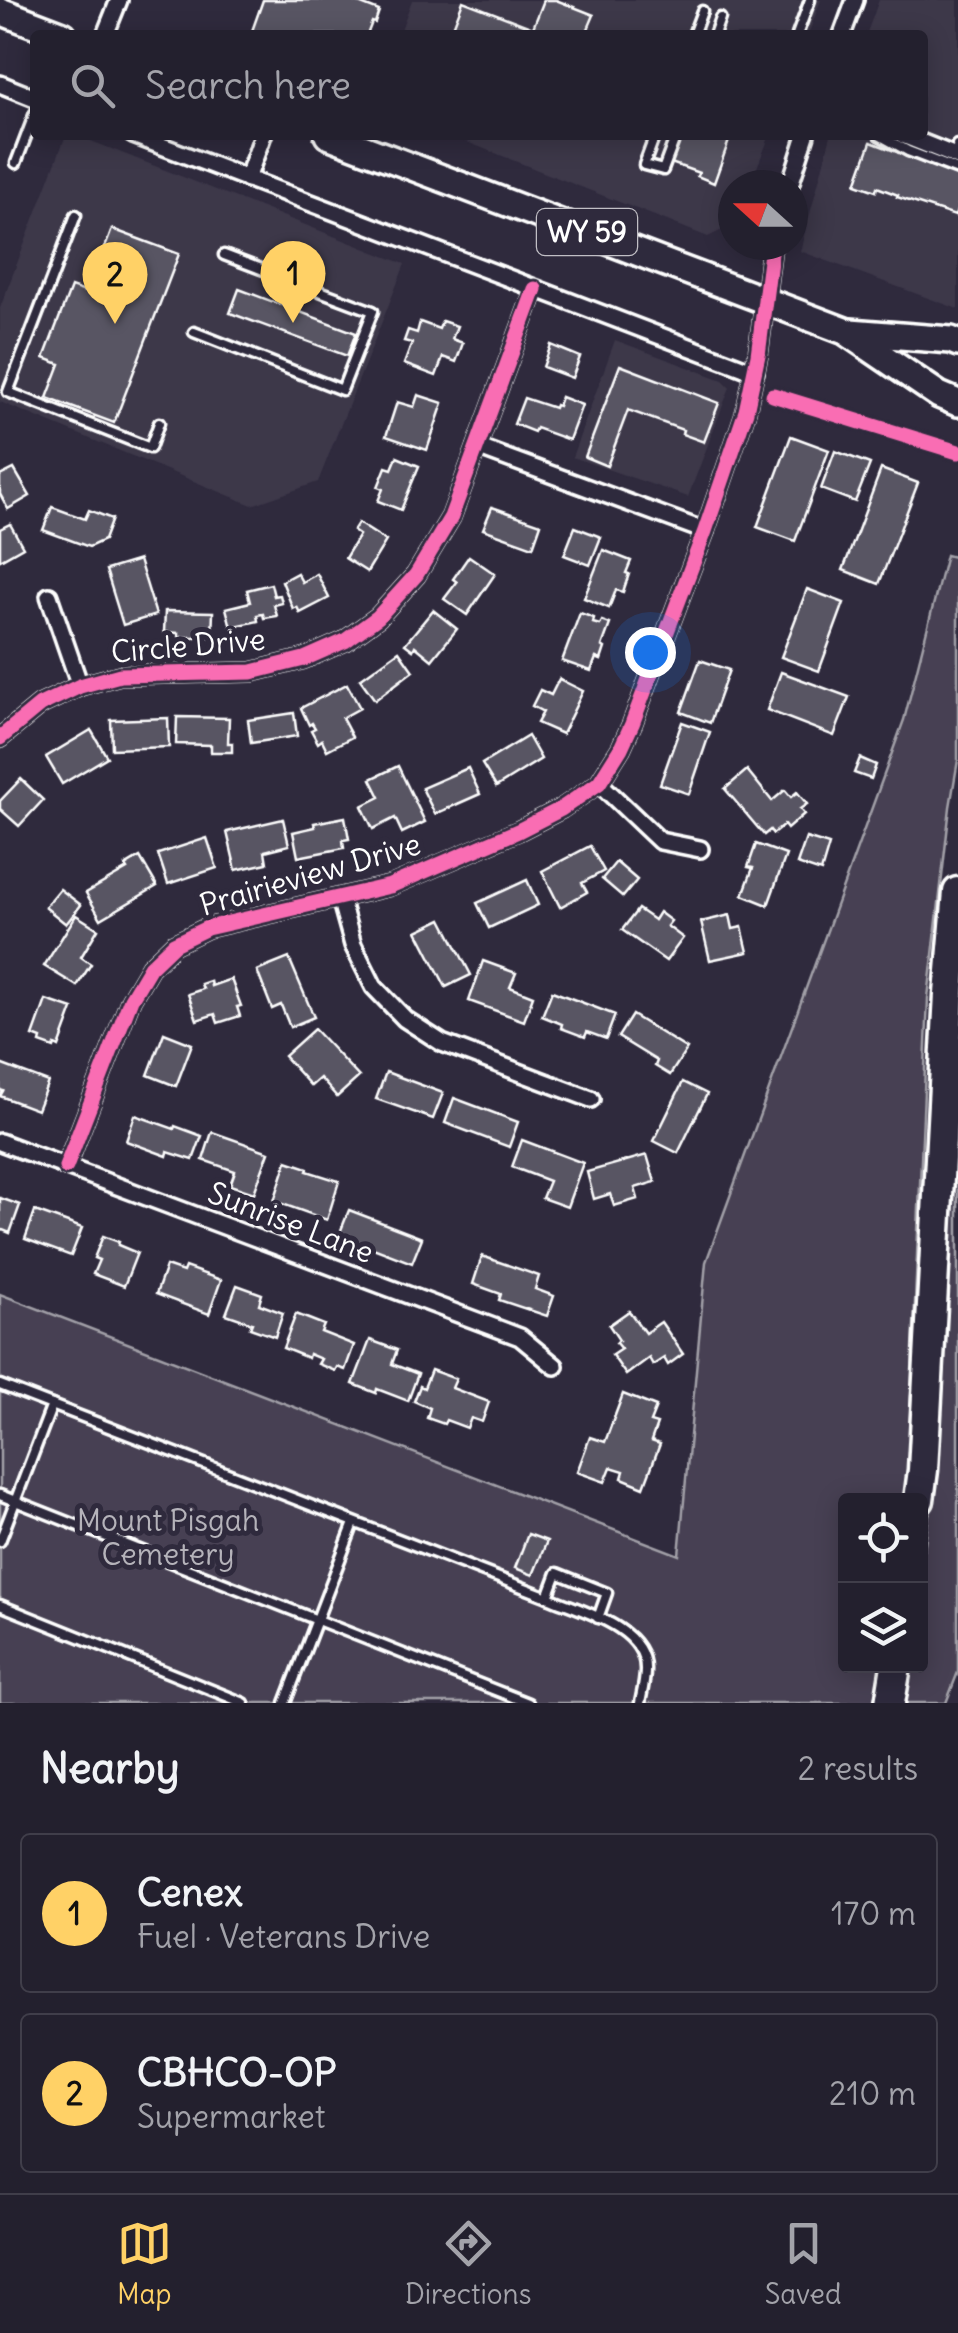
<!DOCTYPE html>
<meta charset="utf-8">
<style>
:root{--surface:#23202e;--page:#2f2d3a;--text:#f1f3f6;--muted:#a3a3aa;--line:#403e4a;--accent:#ffd166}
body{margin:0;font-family:Delius,sans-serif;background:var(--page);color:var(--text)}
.controls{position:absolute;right:30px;bottom:30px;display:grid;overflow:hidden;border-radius:10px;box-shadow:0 5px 25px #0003}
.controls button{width:90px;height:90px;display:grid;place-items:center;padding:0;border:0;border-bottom:2px solid var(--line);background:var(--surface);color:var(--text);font:50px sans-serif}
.compass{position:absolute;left:718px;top:170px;width:90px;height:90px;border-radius:50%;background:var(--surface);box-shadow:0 5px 25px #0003;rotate:291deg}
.you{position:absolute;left:650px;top:652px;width:35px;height:35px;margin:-25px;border:8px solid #fff;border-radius:50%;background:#1a73e8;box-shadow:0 0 0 15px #1a73e833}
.badge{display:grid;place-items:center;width:65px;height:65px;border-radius:50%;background:var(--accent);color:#111;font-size:32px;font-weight:700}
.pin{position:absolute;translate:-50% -82px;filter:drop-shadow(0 2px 5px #0008)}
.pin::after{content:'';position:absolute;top:52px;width:35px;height:30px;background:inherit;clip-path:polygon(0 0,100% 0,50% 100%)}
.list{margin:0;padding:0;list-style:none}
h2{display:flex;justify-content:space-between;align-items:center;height:130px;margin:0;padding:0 40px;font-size:42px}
h2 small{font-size:32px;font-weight:400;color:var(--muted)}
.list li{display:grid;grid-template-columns:65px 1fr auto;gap:30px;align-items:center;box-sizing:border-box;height:160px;margin:0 20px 20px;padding:0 20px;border:2px solid var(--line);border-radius:10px}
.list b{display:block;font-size:38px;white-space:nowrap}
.list p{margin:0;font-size:32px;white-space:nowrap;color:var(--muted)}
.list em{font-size:32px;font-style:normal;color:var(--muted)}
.icon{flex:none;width:55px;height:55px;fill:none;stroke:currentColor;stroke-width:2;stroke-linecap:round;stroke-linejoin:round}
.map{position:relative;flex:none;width:958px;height:1703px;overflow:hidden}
.search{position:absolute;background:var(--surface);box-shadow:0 5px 25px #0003;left:30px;right:30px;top:30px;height:110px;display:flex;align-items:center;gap:25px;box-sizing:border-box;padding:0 35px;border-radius:10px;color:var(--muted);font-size:38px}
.sheet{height:490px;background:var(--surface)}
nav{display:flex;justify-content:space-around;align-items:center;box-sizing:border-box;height:140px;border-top:2px solid var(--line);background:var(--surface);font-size:28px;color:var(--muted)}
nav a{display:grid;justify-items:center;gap:5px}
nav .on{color:var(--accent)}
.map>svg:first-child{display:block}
.built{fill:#3c3749}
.green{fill:#464152;stroke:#a2a0a8;stroke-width:2.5}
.building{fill:#595564;stroke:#fff;stroke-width:2.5}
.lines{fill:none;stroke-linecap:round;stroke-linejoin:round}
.lane-casing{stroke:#fff;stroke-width:15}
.street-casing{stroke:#fff;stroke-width:22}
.primary-casing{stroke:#fff;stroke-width:32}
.highway-casing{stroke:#fff;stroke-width:35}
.lane{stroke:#2f2a3d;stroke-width:8}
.street{stroke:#2f2a3d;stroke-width:15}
.primary{stroke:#2f2a3d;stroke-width:25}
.highway{stroke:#2f2a3d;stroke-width:28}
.cycleway-casing{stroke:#2f2a3d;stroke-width:21}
.cycleway{stroke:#f96db3;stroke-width:15}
.labels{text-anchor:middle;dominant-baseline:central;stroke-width:10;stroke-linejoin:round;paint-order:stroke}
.shield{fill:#2f2a3d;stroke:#c1bfc5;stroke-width:2.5}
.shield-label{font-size:28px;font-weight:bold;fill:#fff}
.street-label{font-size:30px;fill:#fff;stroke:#2f2a3d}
.park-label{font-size:30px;fill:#b5b3ba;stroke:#2f2a3d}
</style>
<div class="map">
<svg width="958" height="1703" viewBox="0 0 958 1703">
<rect width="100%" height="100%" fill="#2f2a3d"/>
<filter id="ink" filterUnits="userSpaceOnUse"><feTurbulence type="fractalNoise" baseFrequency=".01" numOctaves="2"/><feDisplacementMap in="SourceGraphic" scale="20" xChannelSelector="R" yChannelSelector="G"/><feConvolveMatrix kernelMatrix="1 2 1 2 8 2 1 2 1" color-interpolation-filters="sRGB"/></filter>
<g filter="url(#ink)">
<g class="built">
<path d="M412 0H821L808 35H399Z"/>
<path d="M879 0H958V309L800 251 831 135H923V35H866Z"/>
<path d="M66 135H76L405 264 318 482 252 505 0 402V308Z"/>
<path d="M449 135H770L750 185H733V228L724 229 708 237Z"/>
<path d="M615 340 723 380 730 387 688 497 572 457Z"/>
</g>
<g class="green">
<path d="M946 555 958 558V760L950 807 928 998 907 1488 906 1500H846V1666H883L876 1703H0V1294L679 1555 706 1262 904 720Z"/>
<path d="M958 997V1672L946 1703H903L908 1666H920V1578L935 1473Z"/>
</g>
<g class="building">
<path d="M263 0H351L379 11 375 23 372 22 367 35H264L252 31Z"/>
<path d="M544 0H556L594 15 588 29 603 35H450L463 1 533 28Z"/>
<path d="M678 135H731L714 183 697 176 699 173 668 162Z"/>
<path d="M871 142 958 175V208L955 216 897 197 898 195 877 187 876 191 856 184Z"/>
<path d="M112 229 179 254 114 423 47 398 60 364 44 358 71 287 88 293Z"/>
<path d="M239 289 356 333 347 356 230 313Z"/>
<path d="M442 321 457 326 452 339 463 343 456 362 443 357 436 376 404 364 412 343 404 341 408 330 417 333 420 322 439 329Z"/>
<path d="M551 345 580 357 572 378 543 367Z"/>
<path d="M620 365 719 403 704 442 682 434 683 430 628 410 607 466 585 457Z"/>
<path d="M418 395 443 403 427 450 386 436 397 402 414 407Z"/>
<path d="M561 397 582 405 569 440 536 428 534 432 514 424 524 398 554 408 555 405 558 406Z"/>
<path d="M791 436 829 450 795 541 757 527Z"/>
<path d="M835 451 870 464 855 502 821 489Z"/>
<path d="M397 457 419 466 401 510 378 501 383 489 378 487 386 467 392 469Z"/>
<path d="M14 469 30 496 8 509 0 494V476Z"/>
<path d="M881 469 918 483 879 584 843 570Z"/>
<path d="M52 507 85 519 89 510 112 519 104 540 89 547 43 530Z"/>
<path d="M492 507 541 524 533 547 483 529Z"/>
<path d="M358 523 386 541 367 572 345 558 359 535 353 531Z"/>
<path d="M10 524 23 547 0 560V529Z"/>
<path d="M575 527 601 537 590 565 564 555Z"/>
<path d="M603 550 631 561 626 573 629 574 623 592 616 590 609 608 584 598Z"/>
<path d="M469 556 495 574 467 615 444 599 457 582 453 579Z"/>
<path d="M139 560 156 615 123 625 106 570Z"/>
<path d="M297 573 302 582 317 574 329 598 300 613 297 607 293 609 282 581Z"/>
<path d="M271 584 274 596 280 595 282 603 274 605 277 616 264 618 263 614 257 615 258 621 231 627 226 608 250 602 247 590Z"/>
<path d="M807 589 844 603 819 671 781 657Z"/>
<path d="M433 610 457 629 432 660 415 646 413 650 405 644Z"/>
<path d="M165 611 213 612 212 637H179V633L164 632Z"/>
<path d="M580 613 594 618 593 623 600 625 602 621 610 624 602 646 605 648 601 660 596 658 591 671 562 661Z"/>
<path d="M399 651 413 671 375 700 360 679Z"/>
<path d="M700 660 729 670 710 723 681 712Z"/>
<path d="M781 672 849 697 834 736 767 710Z"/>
<path d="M559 679 583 691 562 734 537 723 543 712 532 706 540 690 551 695Z"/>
<path d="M347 684 360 708 342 718 352 737 327 750 322 740 318 743 311 730 315 728 312 723 309 725 301 708Z"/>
<path d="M294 713 297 736 251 743 248 720Z"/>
<path d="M177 717 229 718 228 743H232V752H211V745L176 744Z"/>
<path d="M168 718 169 747 112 749 111 720Z"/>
<path d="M682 722 710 732 689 794 660 784Z"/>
<path d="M91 730 107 757 62 784 46 757Z"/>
<path d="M528 736 541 759 496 787 482 764Z"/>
<path d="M860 758 876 765 871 779 854 773Z"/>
<path d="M398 766 425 822 402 833 395 818 373 829 362 806 380 797 371 779Z"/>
<path d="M468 768 480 794 435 814 422 788Z"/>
<path d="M747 770 772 801 785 790 791 797 797 792 807 804 800 809 804 814 787 829 784 825 773 834 770 830 764 835 725 789Z"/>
<path d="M21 779 43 800 19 826 0 809V801Z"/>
<path d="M345 817 349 839 343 840 344 848 298 857 293 832 315 827 314 823Z"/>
<path d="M283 819 289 845 265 851 267 863 236 870 227 832Z"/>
<path d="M207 838 217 868 168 884 158 854Z"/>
<path d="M806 838 829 845 821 872 797 864Z"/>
<path d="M756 844 786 855 768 905 743 895 753 868 748 867Z"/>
<path d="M590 846 604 871 582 883 587 892 560 907 542 871Z"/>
<path d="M140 857 157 886 101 919 86 893 127 869 125 866Z"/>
<path d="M616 862 637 880 623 897 602 879Z"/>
<path d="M527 880 538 905 489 928 477 903Z"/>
<path d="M60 889 81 905 66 924 45 907Z"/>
<path d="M638 909 654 920 659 912 671 921 667 926 683 938 666 961 622 930Z"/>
<path d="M76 915 98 929 81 957 91 964 77 986 44 966Z"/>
<path d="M730 915 733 929 742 927 748 952 710 960 701 922Z"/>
<path d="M442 919 471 975 446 987 417 931Z"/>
<path d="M289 958 314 1017 290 1027 281 1005 272 1009 257 971Z"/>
<path d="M483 961 516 973 510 987 533 996 524 1021 469 1001Z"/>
<path d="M231 979 241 1006 237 1007 240 1016 218 1023 215 1014 197 1020 188 994 203 989 201 984 210 981 211 986Z"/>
<path d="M552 991 615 1015 606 1039 587 1032 585 1037 561 1028 562 1024 542 1016Z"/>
<path d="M46 1000 73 1009 59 1047 55 1045 54 1048 40 1043 41 1039 33 1036Z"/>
<path d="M632 1015 687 1049 670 1075 655 1066 657 1061 618 1037Z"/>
<path d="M314 1029 359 1077 337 1097 320 1078 311 1086 284 1056Z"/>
<path d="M164 1033 192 1044 176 1086 148 1075Z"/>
<path d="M0 1064 48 1082 37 1110 0 1096 3 1091 0 1090Z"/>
<path d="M386 1072 443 1093 433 1119 376 1099Z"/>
<path d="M683 1082 707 1094 678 1153 654 1141Z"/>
<path d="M454 1098 518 1122 509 1147 445 1123Z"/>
<path d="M135 1115 174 1129 175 1126 202 1136 193 1160 168 1152 167 1156 126 1141Z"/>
<path d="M212 1132 269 1152 254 1193 230 1185 235 1171 203 1160Z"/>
<path d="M522 1140 583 1163 567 1207 542 1198 549 1181 512 1167Z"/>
<path d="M647 1155 655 1182 635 1188 638 1199 614 1206 610 1194 594 1199 587 1172Z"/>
<path d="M287 1161 308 1168 307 1171 339 1181 327 1220 274 1201Z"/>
<path d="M0 1198 20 1205 10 1233 0 1229Z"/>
<path d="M349 1210 422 1238 412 1263 339 1235Z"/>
<path d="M35 1211 82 1228 71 1256 25 1239Z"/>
<path d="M103 1236 119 1242 118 1245 137 1253 124 1286 93 1274 99 1260 94 1258Z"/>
<path d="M482 1256 539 1276 535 1289 554 1296 547 1316 499 1300 501 1294 473 1284Z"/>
<path d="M166 1266 183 1272 185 1267 221 1280 209 1314 156 1294Z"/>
<path d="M237 1285 262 1294 259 1304 283 1313 275 1337 250 1328 252 1323 226 1314Z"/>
<path d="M629 1311 645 1333 661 1322 683 1354 668 1365 664 1358 653 1365 649 1358 626 1375 612 1355 621 1349 616 1343 619 1340 609 1325Z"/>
<path d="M296 1314 324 1325 321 1332 354 1345 345 1370 337 1367 335 1371 318 1364 321 1359 309 1354 308 1358 283 1348Z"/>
<path d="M370 1340 397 1350 392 1364 418 1374 408 1401 377 1389 376 1393 353 1384Z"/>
<path d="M431 1370 456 1379 452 1388 489 1402 482 1422 471 1418 467 1428 446 1420 444 1424 427 1418 430 1408 414 1401 420 1386 424 1388Z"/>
<path d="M623 1394 656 1407 650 1422 657 1424 651 1441 660 1444 644 1487 622 1478 624 1471 611 1467 605 1482 577 1472 590 1437 605 1442Z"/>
<path d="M528 1534 547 1541 533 1575 515 1568Z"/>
</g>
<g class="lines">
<g class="lane-casing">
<g id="lane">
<path d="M693 35 702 11"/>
<path d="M714 35 720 18"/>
<path d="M797 35 810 0"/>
<path d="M655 135 644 165 663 170 676 135"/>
<path d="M879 135 908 151 958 170"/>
<path d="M957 145H958"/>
<path d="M16 163 35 113"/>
<path d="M76 215 8 392 150 448 159 423"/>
<path d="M194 332 342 390 373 311 224 255"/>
<path d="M0 1385 548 1597C581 1611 647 1627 645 1671 645 1681 642 1693 640 1703"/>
<path d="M0 1495 528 1703"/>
<path d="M0 1541 52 1405"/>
<path d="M548 1597 557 1573 607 1593 598 1618"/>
<path d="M0 1605 244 1703"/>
<path d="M285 1703 354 1523"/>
</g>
</g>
<g class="street-casing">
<g id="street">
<path d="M105 35 119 0"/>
<path d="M842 35 855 0"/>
<path d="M0 84 35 98"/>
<path d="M133 135 755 372"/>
<path d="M903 135 958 157"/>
<path d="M247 179 263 135"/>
<path d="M790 185 806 135"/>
<path d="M477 447 705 531"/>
<path d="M49 596 80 686"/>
<path d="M0 738 40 705 80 686 120 675 252 672 304 659 345 641 378 617 416 575 451 517 535 289"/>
<path d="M599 783 660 841 700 849"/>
<path d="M340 898 353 945 374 987 405 1019 442 1043 591 1099"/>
<path d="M0 1142 520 1337 555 1366"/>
<path d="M66 1167 131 999 150 967 174 944 207 928 390 886 518 831 561 809 599 783 621 748 632 724 705 531 746 411 758 355 772 245"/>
</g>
</g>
<g class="primary-casing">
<g id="primary">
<path d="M0 11 63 35"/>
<path d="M328 135 845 331 939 395 958 403"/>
<path d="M850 332 951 340 958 343"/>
</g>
</g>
<g class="highway-casing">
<g id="highway">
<path d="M919 1500 923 1470 949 994 958 892"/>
<path d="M890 1703 896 1666"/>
</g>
</g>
<use href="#lane" class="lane"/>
<use href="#street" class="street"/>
<use href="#primary" class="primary"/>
<use href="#highway" class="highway"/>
<g class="cycleway-casing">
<g id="cycleway">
<path d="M773 395 958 452"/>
<path d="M0 738 40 705 80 686 120 675 252 672 304 659 345 641 378 617 416 575 451 517 535 289"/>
<path d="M66 1167 131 999 150 967 174 944 207 928 390 886 518 831 561 809 599 783 621 748 632 724 705 531 746 411 758 355 772 245"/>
</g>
</g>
<use href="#cycleway" class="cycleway"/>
</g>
</g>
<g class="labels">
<rect class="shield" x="537" y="209" width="100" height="46" rx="8"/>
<g class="shield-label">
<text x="587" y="232">WY 59</text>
</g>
<g class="street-label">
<text transform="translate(188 645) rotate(-5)">Circle Drive</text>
<text transform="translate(310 874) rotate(-16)">Prairieview Drive</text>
<text transform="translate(291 1222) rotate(21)">Sunrise Lane</text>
</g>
<g class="park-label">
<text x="168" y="1520">Mount Pisgah<tspan x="168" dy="34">Cemetery</tspan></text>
</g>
</g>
</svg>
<div class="controls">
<button><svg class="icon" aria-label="locate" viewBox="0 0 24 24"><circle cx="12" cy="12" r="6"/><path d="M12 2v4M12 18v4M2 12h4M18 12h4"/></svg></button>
<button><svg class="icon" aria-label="layers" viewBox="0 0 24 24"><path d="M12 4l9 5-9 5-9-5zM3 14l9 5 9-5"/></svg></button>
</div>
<svg class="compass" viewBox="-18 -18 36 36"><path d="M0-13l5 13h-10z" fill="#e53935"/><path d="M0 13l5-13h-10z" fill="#a3a3aa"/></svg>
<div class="you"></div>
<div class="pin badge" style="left:293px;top:323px">1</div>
<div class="pin badge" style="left:115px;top:324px">2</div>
<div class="search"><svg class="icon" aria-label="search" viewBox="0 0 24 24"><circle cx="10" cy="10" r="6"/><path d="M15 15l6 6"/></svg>Search here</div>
</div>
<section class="sheet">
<h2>Nearby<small>2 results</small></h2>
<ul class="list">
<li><span class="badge">1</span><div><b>Cenex</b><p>Fuel · Veterans Drive</p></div><em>170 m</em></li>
<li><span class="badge">2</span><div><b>CBHCO-OP</b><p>Supermarket</p></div><em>210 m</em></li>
</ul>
</section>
<nav>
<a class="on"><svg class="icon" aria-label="map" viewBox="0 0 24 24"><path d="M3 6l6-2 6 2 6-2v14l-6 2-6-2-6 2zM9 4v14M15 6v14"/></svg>Map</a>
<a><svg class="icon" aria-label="directions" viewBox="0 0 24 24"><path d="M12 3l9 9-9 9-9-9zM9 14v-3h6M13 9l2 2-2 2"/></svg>Directions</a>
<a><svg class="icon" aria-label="saved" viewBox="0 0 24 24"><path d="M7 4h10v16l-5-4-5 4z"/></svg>Saved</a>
</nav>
